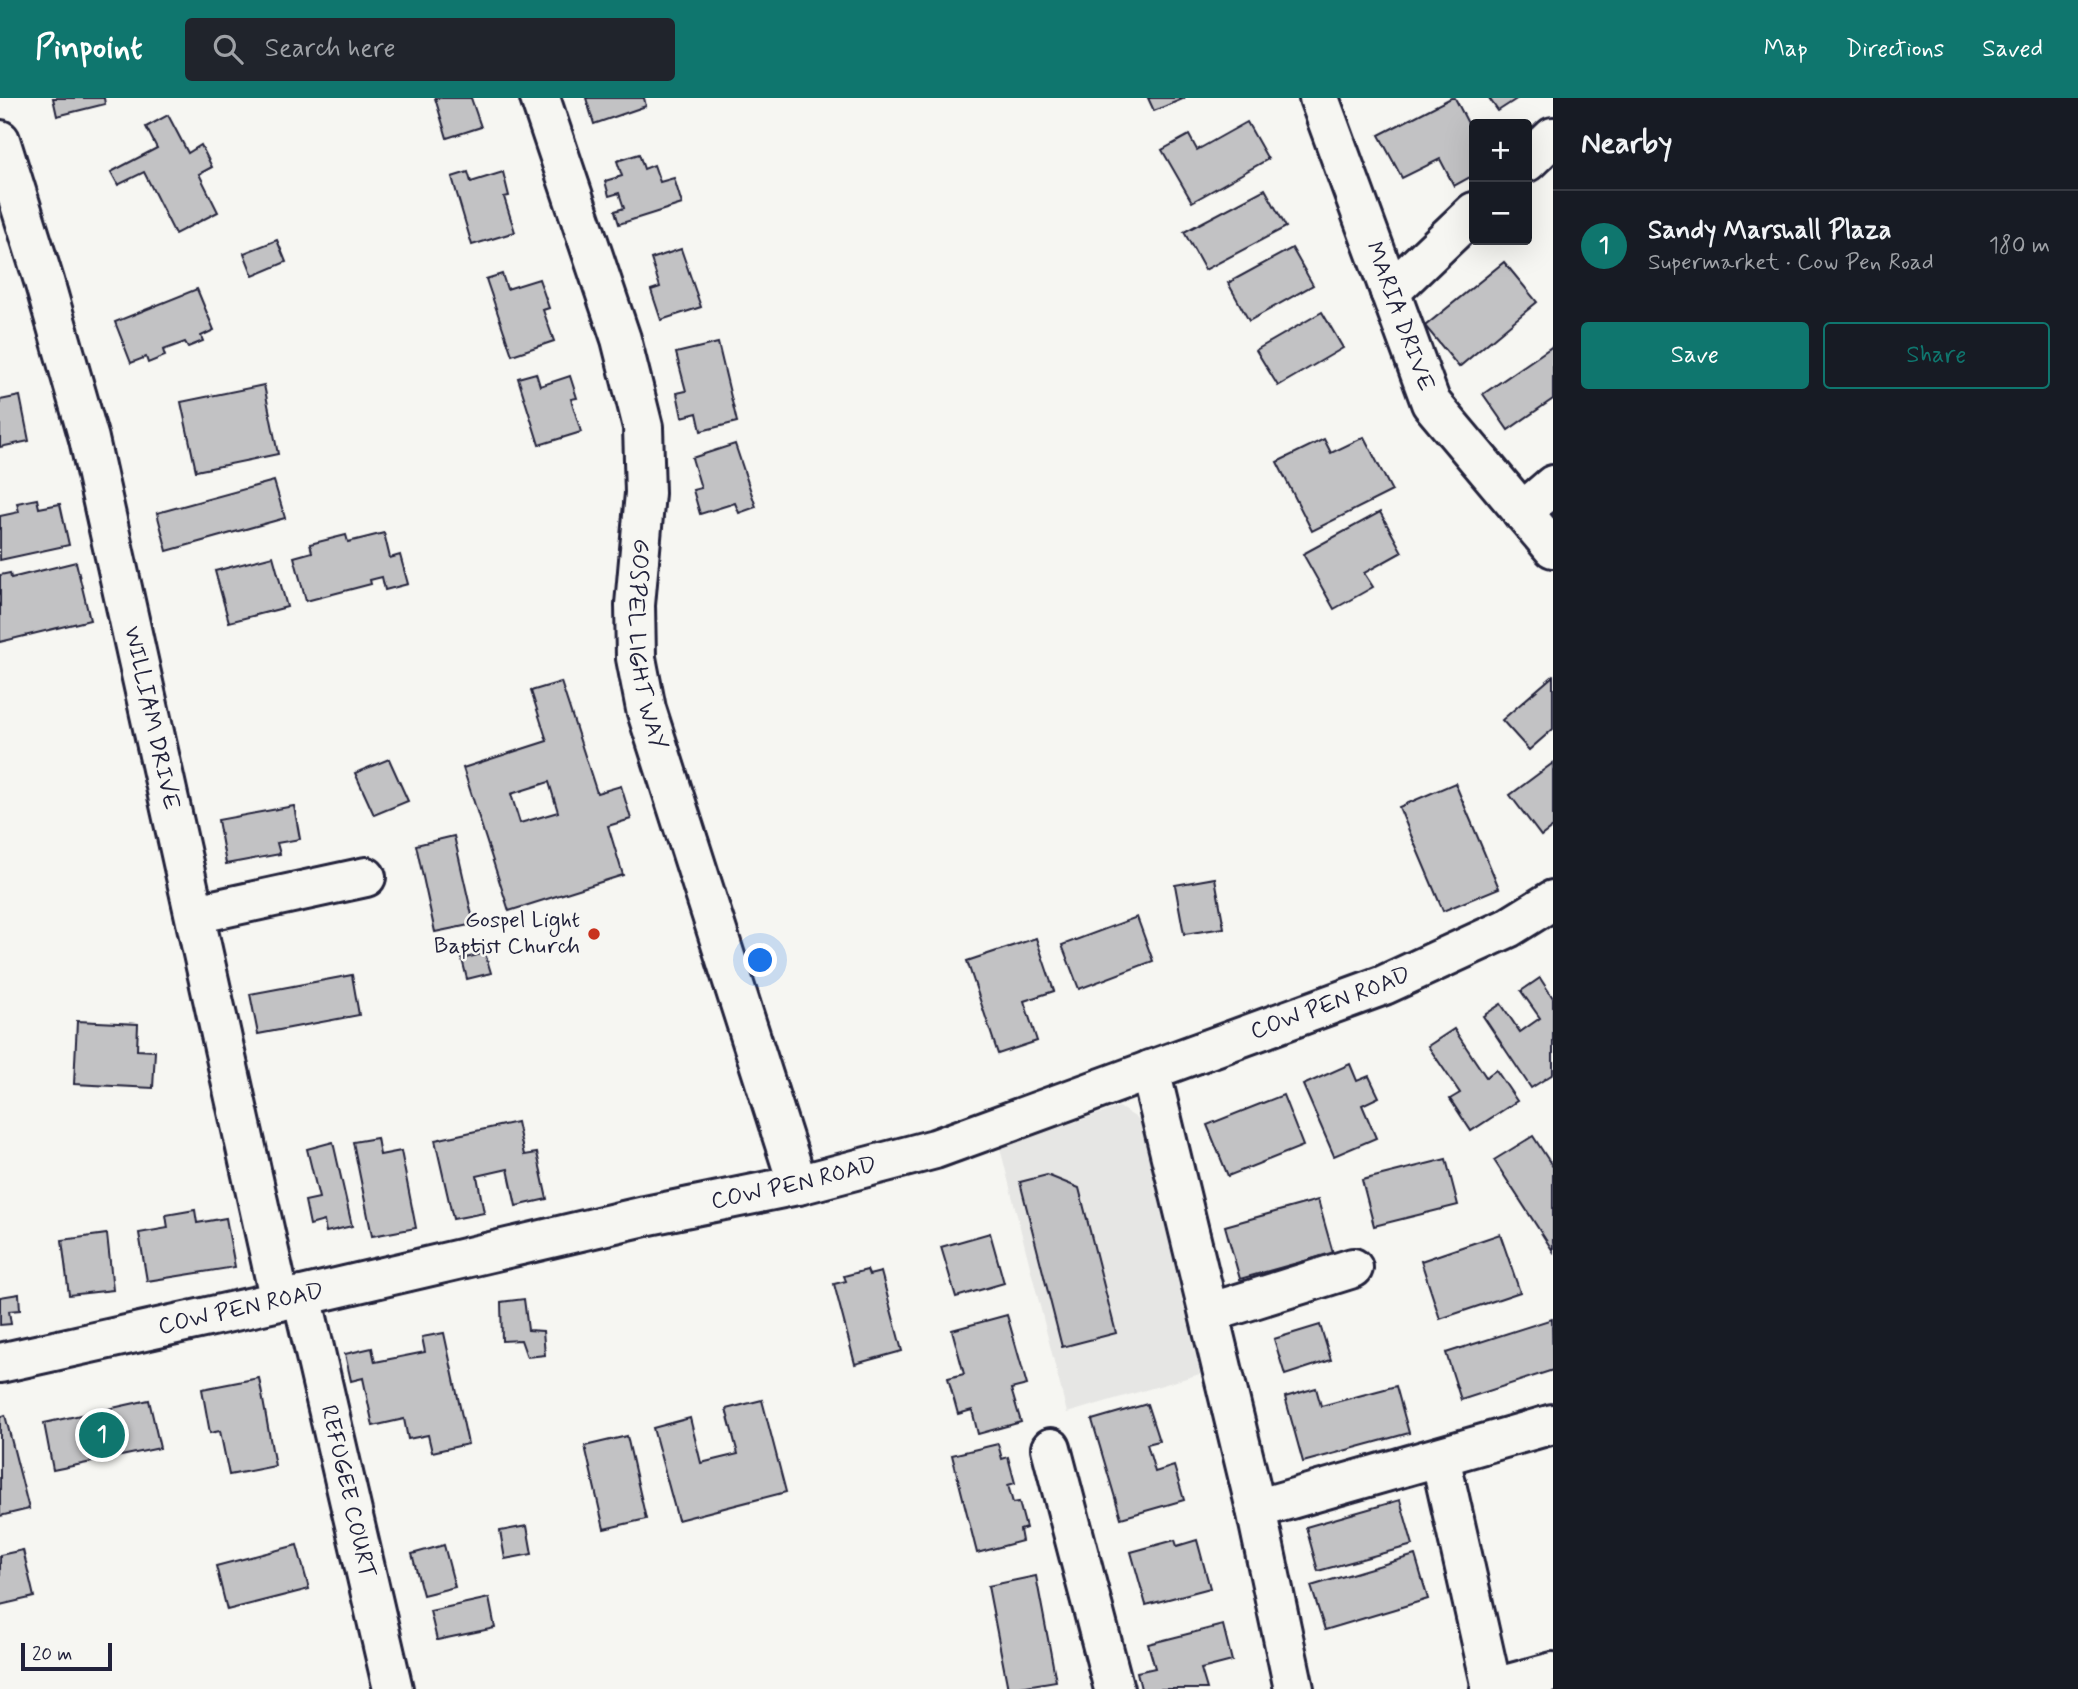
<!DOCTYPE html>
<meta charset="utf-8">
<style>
:root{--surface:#171b24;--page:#20242c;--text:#f1f3f6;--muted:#9ea1a6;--line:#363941;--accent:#0f766e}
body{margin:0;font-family:Mynerve,sans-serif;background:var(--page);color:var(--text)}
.controls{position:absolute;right:21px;top:21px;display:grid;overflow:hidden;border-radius:7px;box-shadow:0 7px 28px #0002}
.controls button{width:63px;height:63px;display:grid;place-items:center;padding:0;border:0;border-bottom:2px solid var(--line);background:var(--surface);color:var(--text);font:35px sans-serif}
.scale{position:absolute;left:21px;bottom:18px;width:91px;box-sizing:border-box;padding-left:7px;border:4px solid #22223b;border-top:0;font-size:19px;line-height:24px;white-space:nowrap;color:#22223b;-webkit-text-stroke:5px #f6f6f2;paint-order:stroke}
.you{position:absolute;left:761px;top:863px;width:24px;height:24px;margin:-18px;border:5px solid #fff;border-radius:50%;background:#1a73e8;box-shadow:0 0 0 10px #1a73e833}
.badge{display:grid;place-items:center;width:46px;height:46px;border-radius:50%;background:var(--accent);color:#fff;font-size:23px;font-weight:700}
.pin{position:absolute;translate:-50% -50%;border:4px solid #fff;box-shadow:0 2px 7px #0006}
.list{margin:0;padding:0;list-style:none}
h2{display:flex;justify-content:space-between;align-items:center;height:91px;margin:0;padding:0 28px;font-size:30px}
h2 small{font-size:23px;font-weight:400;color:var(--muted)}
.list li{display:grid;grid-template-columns:46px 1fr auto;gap:21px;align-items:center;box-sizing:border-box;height:112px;padding:0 28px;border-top:2px solid var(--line)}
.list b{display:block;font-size:26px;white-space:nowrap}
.list p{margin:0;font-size:23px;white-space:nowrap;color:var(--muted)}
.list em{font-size:23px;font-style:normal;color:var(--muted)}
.actions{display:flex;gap:14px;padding:21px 28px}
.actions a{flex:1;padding:16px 0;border:2px solid var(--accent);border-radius:7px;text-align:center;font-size:24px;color:var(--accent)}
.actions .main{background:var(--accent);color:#fff}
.icon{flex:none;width:38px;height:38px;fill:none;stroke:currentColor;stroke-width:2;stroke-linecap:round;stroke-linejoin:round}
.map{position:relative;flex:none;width:1553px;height:1591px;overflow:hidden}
header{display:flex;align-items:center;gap:42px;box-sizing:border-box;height:98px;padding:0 35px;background:var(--accent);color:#fff}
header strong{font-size:33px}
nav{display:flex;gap:38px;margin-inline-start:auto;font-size:24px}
.search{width:490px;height:63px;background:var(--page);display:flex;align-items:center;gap:18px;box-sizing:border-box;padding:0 24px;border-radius:7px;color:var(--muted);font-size:26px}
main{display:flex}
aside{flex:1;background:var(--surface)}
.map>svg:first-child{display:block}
.built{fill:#e6e6e4}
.building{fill:#c2c2c4;stroke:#22223b;stroke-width:2;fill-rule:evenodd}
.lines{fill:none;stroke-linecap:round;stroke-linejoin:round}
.minor-casing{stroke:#22223b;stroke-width:44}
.major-casing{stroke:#22223b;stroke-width:44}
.minor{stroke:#f6f6f2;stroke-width:38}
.major{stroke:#f6f6f2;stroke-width:38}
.poi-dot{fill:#c8321e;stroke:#f6f6f2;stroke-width:2.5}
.labels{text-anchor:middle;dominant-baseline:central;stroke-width:5;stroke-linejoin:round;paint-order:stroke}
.street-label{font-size:23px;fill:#22223b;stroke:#f6f6f2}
.poi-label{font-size:23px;fill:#22223b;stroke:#f6f6f2;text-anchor:end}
</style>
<header>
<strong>Pinpoint</strong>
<div class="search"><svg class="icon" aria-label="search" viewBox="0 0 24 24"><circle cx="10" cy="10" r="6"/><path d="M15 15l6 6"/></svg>Search here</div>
<nav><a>Map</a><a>Directions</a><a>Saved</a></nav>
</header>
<main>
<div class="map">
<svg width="1553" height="1591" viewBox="0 0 1553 1591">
<rect width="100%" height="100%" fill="#f6f6f2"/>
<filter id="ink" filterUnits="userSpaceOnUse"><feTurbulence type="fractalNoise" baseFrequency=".0143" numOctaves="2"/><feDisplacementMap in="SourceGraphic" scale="14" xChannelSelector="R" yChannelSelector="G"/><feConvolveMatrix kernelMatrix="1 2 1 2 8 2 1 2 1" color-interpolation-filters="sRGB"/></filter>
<g filter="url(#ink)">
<path class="built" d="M1119 1009 1140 1022 1200 1276 1067 1315 1000 1050Z"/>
<g class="building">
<path d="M53 0H104L105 6 57 18Z"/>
<path d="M435 0H471L481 29 447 40Z"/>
<path d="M586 0H644L646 8 594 26Z"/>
<path d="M1148 0H1185L1154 13Z"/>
<path d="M1451 0H1455L1474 37V77L1454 88 1440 61 1402 80 1379 37Z"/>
<path d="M1489 0H1518L1498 13Z"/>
<path d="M168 17 188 55 201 47 212 69 199 76 218 114 175 136 144 74 118 87 111 74 157 50 146 29Z"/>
<path d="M1247 24 1268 61 1192 104 1162 52 1189 37 1197 52Z"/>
<path d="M639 56 644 71 654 67 660 84 674 80 682 106 619 126 615 113 624 110 619 95 609 98 605 83 622 78 617 63Z"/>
<path d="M468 74 471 84 503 74 509 98 504 99 515 134 472 147 452 79Z"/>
<path d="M1265 91 1286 129 1205 172 1184 134Z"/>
<path d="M277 142 286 164 253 178 244 155Z"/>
<path d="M1292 150 1313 187 1249 223 1228 185Z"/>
<path d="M681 151 701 209 661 222 651 192 660 189 651 161Z"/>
<path d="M1504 164 1537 204 1459 269 1425 228Z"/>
<path d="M502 176 507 191 539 181 549 210 543 212 554 243 512 257 486 181Z"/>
<path d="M197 191 214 232 201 238 203 243 188 249 185 244 163 252 165 258 148 265 146 259 131 265 115 224Z"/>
<path d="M1322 214 1343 250 1278 288 1256 252Z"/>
<path d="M718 245 737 324 701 333 697 315 682 319 677 295 686 293 676 255Z"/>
<path d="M1553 248V301L1508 332 1483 296Z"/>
<path d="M536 275 540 288 570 278 577 300 571 301 581 334 539 347 518 280Z"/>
<path d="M264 287 278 356 196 373 181 304Z"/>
<path d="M20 298 29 343 0 349V302Z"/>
<path d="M1364 339 1392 393 1312 433 1277 364 1324 341 1331 355Z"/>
<path d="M735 346 756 409 739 415 735 405 700 416 693 392 701 390 692 360Z"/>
<path d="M274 383 285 420 167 453 157 415Z"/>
<path d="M37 401 39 410 60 406 69 447 0 462V418L19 414 17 405Z"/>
<path d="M1380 414 1402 454 1364 475 1373 489 1334 511 1303 456Z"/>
<path d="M384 435 390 460 400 457 408 486 385 492 382 479 370 482 371 486 306 503 294 459 312 454 310 446 346 437 348 444Z"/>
<path d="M273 458 287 509 229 524 215 473Z"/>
<path d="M76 464 90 522 0 544V477L10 475 11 480Z"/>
<path d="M1553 578V631L1529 652 1502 622Z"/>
<path d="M561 584 597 695 621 688 631 721 608 728 623 777 509 813 463 670 547 643 531 593ZM549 684 558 714 520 725 511 696Z"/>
<path d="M389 661 408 703 374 717 355 675Z"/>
<path d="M1553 665V729L1541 738 1510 697Z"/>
<path d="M1455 685 1499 790 1443 813 1399 709Z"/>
<path d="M294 708 300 741 277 745 280 756 226 766 218 722Z"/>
<path d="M454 738 474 826 435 834 416 747Z"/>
<path d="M1215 780 1224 830 1184 836 1175 787Z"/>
<path d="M1137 819 1153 863 1079 891 1062 847Z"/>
<path d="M1036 840 1054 893 1024 903 1037 943 998 956 967 863Z"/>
<path d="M485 855 491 875 467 881 462 861Z"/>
<path d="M352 877 359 917 258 936 250 896Z"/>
<path d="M1540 880 1553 900V976L1531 990 1483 918 1501 906 1520 934 1540 920 1521 893Z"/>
<path d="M77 923 138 926 137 952 155 953 153 990 74 986Z"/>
<path d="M1454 931 1486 979 1496 972 1517 1003 1471 1033 1450 1001 1460 995 1428 948Z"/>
<path d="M1350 966 1357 983 1369 978 1379 999 1362 1007 1376 1040 1334 1058 1303 987Z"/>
<path d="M1283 997 1303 1048 1228 1078 1207 1027Z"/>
<path d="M517 1024 524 1057 537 1055 547 1101 516 1108 508 1071 477 1078 484 1115 453 1121 435 1042Z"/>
<path d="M1533 1038 1553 1069V1153L1494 1062Z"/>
<path d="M377 1040 380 1057 401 1053 416 1130 372 1138 353 1044Z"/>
<path d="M333 1044 352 1128 326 1134 324 1123 310 1127 305 1103 319 1100 307 1051Z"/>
<path d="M1446 1061 1458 1107 1374 1128 1362 1082Z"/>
<path d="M1047 1077 1079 1090 1116 1235 1062 1249 1020 1084Z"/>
<path d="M1318 1102 1333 1155 1240 1181 1225 1128Z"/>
<path d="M195 1112 197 1125 226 1120 235 1169 147 1183 139 1135 168 1130 166 1117Z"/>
<path d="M990 1135 1004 1185 956 1199 941 1149Z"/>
<path d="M107 1136 113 1192 69 1197 62 1142Z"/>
<path d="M1500 1136 1520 1194 1440 1221 1421 1163Z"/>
<path d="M867 1172 869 1177 881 1174 902 1253 855 1266 834 1186 846 1183 844 1178Z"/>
<path d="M19 1196 20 1212 9 1213 11 1226 0 1227V1199Z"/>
<path d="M524 1201 528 1232 543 1233 545 1257 527 1259 521 1242 502 1243 501 1204Z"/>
<path d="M1007 1217 1027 1287 1011 1291 1021 1324 978 1336 972 1312 958 1316 948 1280 964 1276 952 1232Z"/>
<path d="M1552 1221 1553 1272 1461 1302 1446 1255Z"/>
<path d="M1320 1227 1331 1262 1285 1277 1274 1241Z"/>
<path d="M444 1235 468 1346 432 1354 428 1337 408 1341 404 1321 373 1328 363 1280 351 1283 345 1256 372 1250 375 1264 425 1254 422 1239Z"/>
<path d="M259 1280 275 1368 229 1377 220 1333 210 1335 202 1291Z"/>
<path d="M1396 1288 1409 1335 1303 1364 1285 1299 1316 1290 1321 1308Z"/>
<path d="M149 1302 160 1350 53 1372 44 1325Z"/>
<path d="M762 1302 786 1394 678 1422 653 1330 690 1320 701 1365 738 1356 726 1311Z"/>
<path d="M1147 1306 1159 1343 1147 1346 1155 1374 1174 1368 1184 1402 1121 1420 1092 1322Z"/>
<path d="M5 1317 29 1411 0 1418V1319Z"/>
<path d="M627 1338 646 1421 604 1431 585 1348Z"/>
<path d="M998 1346 1002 1361 1008 1359 1015 1385 1008 1387 1013 1405 1019 1404 1026 1430 1020 1432 1022 1443 977 1455 952 1357Z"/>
<path d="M1400 1402 1413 1447 1318 1473 1306 1429Z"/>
<path d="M527 1428 532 1456 505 1461 500 1433Z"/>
<path d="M1175 1442 1177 1448 1197 1442 1210 1490 1146 1507 1131 1454Z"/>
<path d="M297 1447 309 1491 227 1512 216 1468Z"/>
<path d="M444 1447 455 1489 423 1497 412 1456Z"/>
<path d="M23 1452 34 1499 0 1507V1457Z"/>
<path d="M1415 1457 1428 1501 1325 1532 1311 1488Z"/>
<path d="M1036 1478 1056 1583 1008 1591 988 1488Z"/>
<path d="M489 1500 495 1530 437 1542 430 1513Z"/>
<path d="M1223 1527 1232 1563 1201 1571 1207 1591H1141L1137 1574 1155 1570 1148 1546Z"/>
</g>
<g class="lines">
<g class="minor-casing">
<g id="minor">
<path id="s1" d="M540 0 621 241 643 329 645 395 635 507 636 560 646 611 798 1087"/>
<path id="s2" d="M1319 0 1431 305 1553 450"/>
<path id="s3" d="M0 42 44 183 89 341 280 1203"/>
<path d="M1527 64 1553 39"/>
<path d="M1390 194 1474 114"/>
<path d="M1522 414 1553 387"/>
<path d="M195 816 366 779"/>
<path d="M1150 972 1256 1411 1294 1591"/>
<path id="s4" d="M302 1198 393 1591"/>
<path d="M1209 1215 1353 1170"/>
<path d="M1051 1350 1114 1591"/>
<path d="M1440 1359 1492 1590"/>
<path d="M1256 1411 1553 1326"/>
<path d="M1490 1591 1553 1574"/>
</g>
</g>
<g class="major-casing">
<g id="major">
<path id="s5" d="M0 1265 302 1198 645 1118 798 1087 935 1051 1384 887 1508 830 1553 802"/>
</g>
</g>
<use href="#minor" class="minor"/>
<use href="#major" class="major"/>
</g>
</g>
<circle class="poi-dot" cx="594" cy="836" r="7"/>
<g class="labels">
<g class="street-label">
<text stroke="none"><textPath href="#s2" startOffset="233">MARIA DRIVE</textPath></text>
<text stroke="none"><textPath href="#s1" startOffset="564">GOSPEL LIGHT WAY</textPath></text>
<text stroke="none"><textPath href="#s3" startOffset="598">WILLIAM DRIVE</textPath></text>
<text stroke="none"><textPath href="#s5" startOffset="1381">COW PEN ROAD</textPath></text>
<text stroke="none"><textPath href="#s5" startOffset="814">COW PEN ROAD</textPath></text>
<text stroke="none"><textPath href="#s5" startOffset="247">COW PEN ROAD</textPath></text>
<text stroke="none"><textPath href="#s4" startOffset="201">REFUGEE COURT</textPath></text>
</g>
<g class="poi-label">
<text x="580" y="823">Gospel Light<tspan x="580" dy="26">Baptist Church</tspan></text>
</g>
</g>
</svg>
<div class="controls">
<button>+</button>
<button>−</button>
</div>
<div class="scale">20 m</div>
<div class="you"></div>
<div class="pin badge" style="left:102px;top:1337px">1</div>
</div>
<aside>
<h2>Nearby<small></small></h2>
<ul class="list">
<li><span class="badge">1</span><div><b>Sandy Marshall Plaza</b><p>Supermarket · Cow Pen Road</p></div><em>180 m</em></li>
</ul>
<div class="actions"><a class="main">Save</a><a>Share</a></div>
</aside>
</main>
